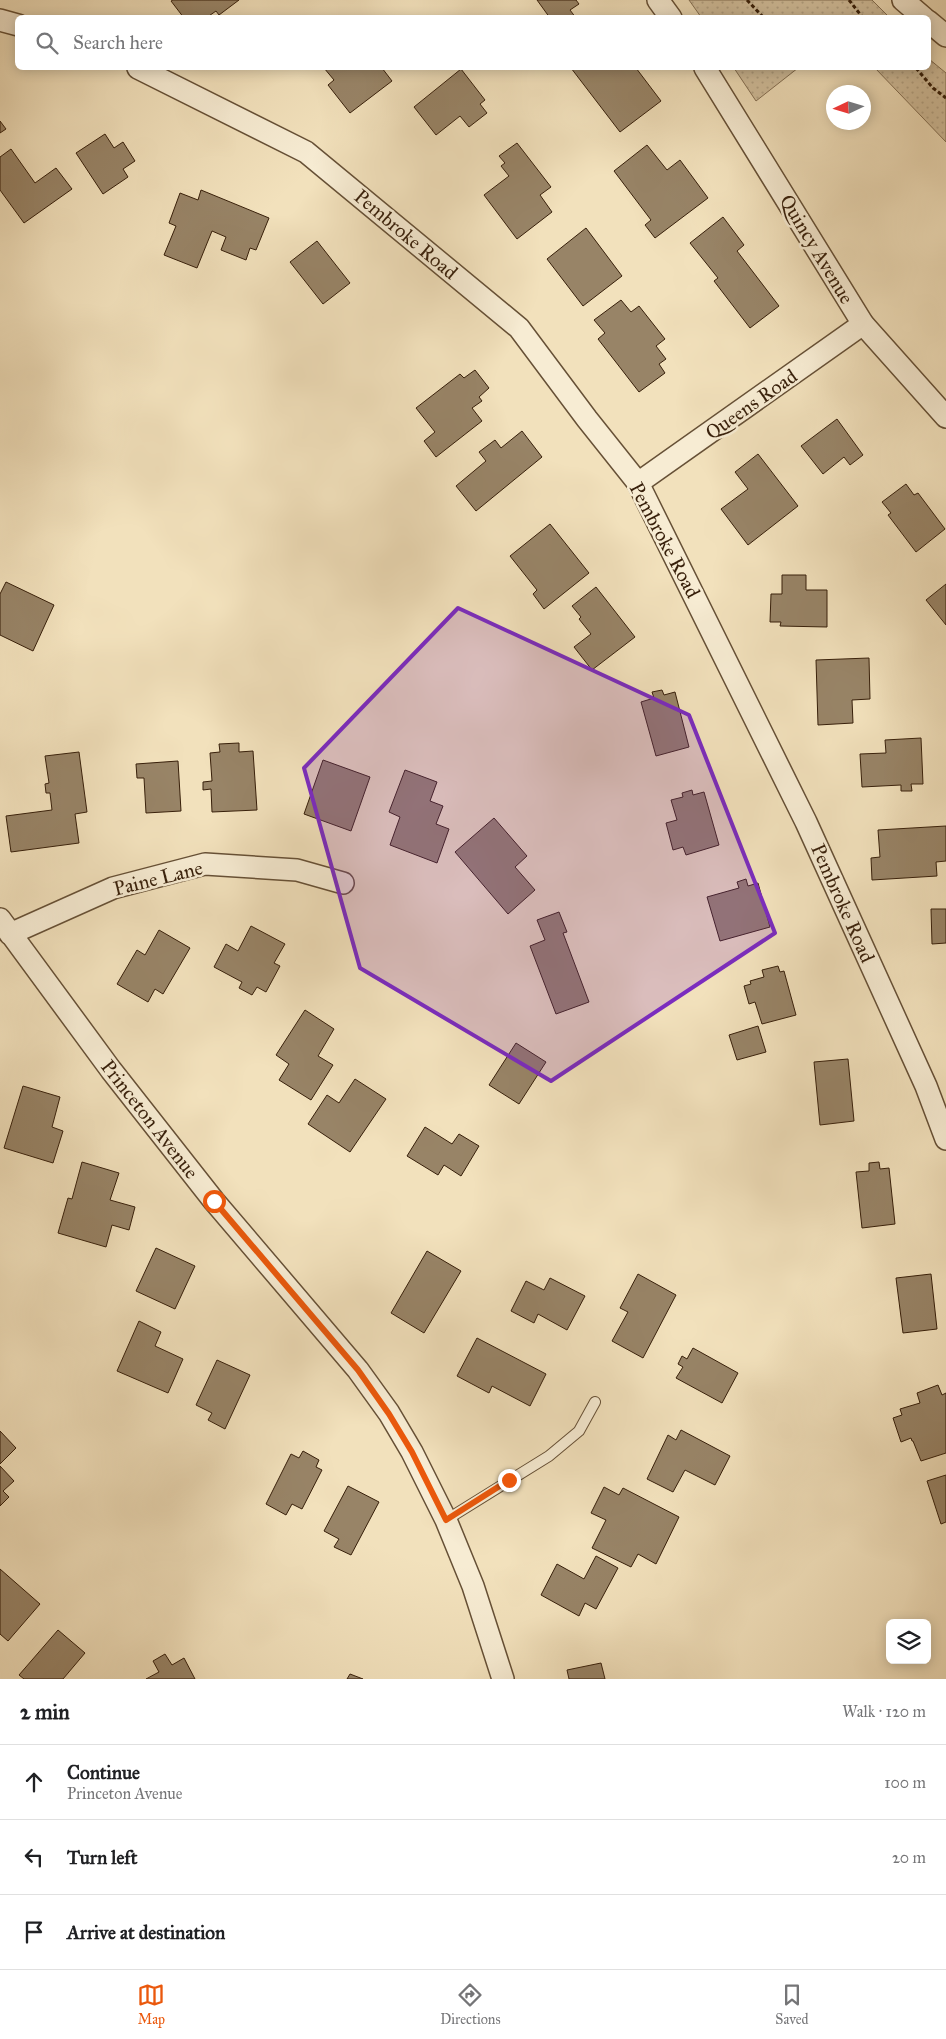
<!DOCTYPE html>
<meta charset="utf-8">
<style>
:root{--surface:#fff;--page:#f2f2f2;--text:#202124;--muted:#757577;--line:#e0e0e0;--accent:#ea580c}
body{margin:0;font-family:"IM FELL Great Primer",serif;background:var(--page);color:var(--text)}
.controls{position:absolute;right:15px;bottom:15px;display:grid;overflow:hidden;border-radius:8px;box-shadow:0 2px 12px #0003}
.controls button{width:45px;height:45px;display:grid;place-items:center;padding:0;border:0;border-bottom:1px solid var(--line);background:var(--surface);color:var(--text);font:25px sans-serif}
.compass{position:absolute;left:826px;top:85px;width:45px;height:45px;border-radius:50%;background:var(--surface);box-shadow:0 2px 12px #0003;rotate:266deg}
.stop{position:absolute;width:15px;height:15px;margin:-11px;border:4px solid #ea580c;border-radius:50%;background:#fff}
.stop.end{background:#ea580c;border-color:#fff;box-shadow:0 1px 5px #0008}
.list{margin:0;padding:0;list-style:none}
h2{display:flex;justify-content:space-between;align-items:center;height:65px;margin:0;padding:0 20px;font-size:21px}
h2 small{font-size:16px;font-weight:400;color:var(--muted)}
.list li{display:grid;grid-template-columns:32px 1fr auto;gap:15px;align-items:center;box-sizing:border-box;height:75px;padding:0 20px;border-top:1px solid var(--line)}
.list b{display:block;font-size:19px;white-space:nowrap}
.list p{margin:0;font-size:16px;white-space:nowrap;color:var(--muted)}
.list em{font-size:16px;font-style:normal;color:var(--muted)}
.icon{flex:none;width:28px;height:28px;fill:none;stroke:currentColor;stroke-width:2;stroke-linecap:round;stroke-linejoin:round}
.map{position:relative;flex:none;width:946px;height:1679px;overflow:hidden}
.search{position:absolute;background:var(--surface);box-shadow:0 2px 12px #0003;left:15px;right:15px;top:15px;height:55px;display:flex;align-items:center;gap:12px;box-sizing:border-box;padding:0 18px;border-radius:8px;color:var(--muted);font-size:19px}
.sheet{height:290px;background:var(--surface)}
nav{display:flex;justify-content:space-around;align-items:center;box-sizing:border-box;height:70px;border-top:1px solid var(--line);background:var(--surface);font-size:14px;color:var(--muted)}
nav a{display:grid;justify-items:center;gap:2px}
nav .on{color:var(--accent)}
.map>svg:first-child{display:block}
.grass{fill:url(#grass-dots);stroke:#847054}
.building{fill:#988467;stroke:#371f0a}
.lines{fill:none;stroke-linecap:round;stroke-linejoin:round}
.service-casing{stroke:#665036;stroke-width:12}
.minor-casing{stroke:#665036;stroke-width:24}
.path{stroke:#371f0a;stroke-width:3;stroke-dasharray:4 2.5;stroke-linecap:butt}
.service{stroke:#f7ecd3;stroke-width:10}
.minor{stroke:#f7ecd3;stroke-width:21}
.route{stroke:#ea580c;stroke-width:6}
.marked{fill:#7b2cbf;fill-opacity:0.2;stroke:#7b2cbf;stroke-width:4;stroke-linejoin:round}
.labels{text-anchor:middle;dominant-baseline:central;stroke-width:5;stroke-linejoin:round;paint-order:stroke}
.street-label{font-size:20px;fill:#371f0a;stroke:#f7ecd3}
</style>
<div class="map">
<svg width="946" height="1679" viewBox="0 0 946 1679">
<defs>
<pattern id="grass-dots" width="8" height="8" patternUnits="userSpaceOnUse" patternTransform="scale(1.25)"><rect width="8" height="8" fill="#d2c09e"/><path d="M2 2h.1M6 6h.1" fill="none" stroke="#b5a587" stroke-width="1.8" stroke-linecap="round"/></pattern>
</defs>
<rect width="100%" height="100%" fill="#f2e1bc"/>
<filter id="stains"><feTurbulence type="fractalNoise" baseFrequency=".004" numOctaves="4"/><feColorMatrix values="0 0 0 0 .2 0 0 0 0 .09 0 0 0 0 .02 0 0 0 .5 -.17"/></filter>
<radialGradient id="worn" r=".72"><stop offset=".6" stop-color="#630" stop-opacity="0"/><stop offset="1" stop-color="#630" stop-opacity=".3"/></radialGradient>
<g class="grass">
<path d="M689 0H872L889 17H701Z"/>
<path d="M929 59 946 73V142L875 68H928Z"/>
<path d="M734 68H798L756 101Z"/>
</g>
<g class="building">
<path d="M173 0H239L219 15 216 11 206 18H184L171 1Z"/>
<path d="M537 0H576L579 4 570 10 576 18H550Z"/>
<path d="M324 68H382L392 81 350 113 328 85 334 80Z"/>
<path d="M571 68H636L661 101 620 132Z"/>
<path d="M461 69 485 100 480 104 487 113 469 127 460 116 436 135 414 107Z"/>
<path d="M0 121 6 129 0 133Z"/>
<path d="M105 134 114 148 123 142 135 161 123 169 128 177 103 194 76 153Z"/>
<path d="M517 143 551 187 540 195 552 212 517 239 484 195 509 176 501 166 505 163 499 156Z"/>
<path d="M647 145 667 170 680 160 708 198 655 238 645 225 651 220 614 171Z"/>
<path d="M11 149 35 183 56 168 72 189 24 223 0 190V157Z"/>
<path d="M201 190 269 218 256 250 250 248 246 260 221 250 226 237 212 231 197 268 164 255 176 226 169 223 180 193 198 200Z"/>
<path d="M723 217 744 245 737 251 779 306 750 328 714 281 718 278 690 243Z"/>
<path d="M586 228 622 276 583 306 547 259Z"/>
<path d="M317 241 350 283 323 304 290 262Z"/>
<path d="M621 300 631 312 639 306 665 339 656 346 666 359 659 364 665 373 639 392 598 339 605 333 594 320Z"/>
<path d="M475 370 489 388 479 397 482 401 472 408 482 421 436 457 424 441 435 432 416 408 460 374 464 378Z"/>
<path d="M837 419 863 455 850 465 844 457 823 474 801 446Z"/>
<path d="M522 431 542 457 476 511 456 486 486 461 479 452 495 440 501 448Z"/>
<path d="M758 454 798 506 748 545 721 509 748 489 735 472Z"/>
<path d="M906 484 914 495 918 493 945 529 916 552 888 515 891 513 882 502Z"/>
<path d="M550 524 589 573 544 609 533 594 537 590 510 556Z"/>
<path d="M782 575H806V590H827V627L780 626 781 622H770L771 594H782Z"/>
<path d="M6 582 54 605 33 651 0 635V594Z"/>
<path d="M946 584V625L926 600Z"/>
<path d="M596 587 635 637 592 670 574 647 591 634 579 619 581 617 572 606Z"/>
<path d="M869 658 870 699 852 700 853 723 818 725 816 660Z"/>
<path d="M662 690 664 695 675 692 689 747 656 756 641 702 654 698 652 692Z"/>
<path d="M921 738 923 784H911L912 791H901V785L862 787 860 754 886 753 885 740Z"/>
<path d="M239 743V752L253 751 257 810 212 812 211 789 203 790V782L212 781 210 753 220 752 219 744Z"/>
<path d="M79 752 87 812 75 814 79 843 11 852 6 816 52 810 50 793H46L45 784 49 783 45 756Z"/>
<path d="M323 760 370 777 351 831 304 814Z"/>
<path d="M178 761 181 811 146 813 144 778H137L136 764Z"/>
<path d="M405 770 437 782 430 801 443 806 436 824 449 829 437 863 390 845 400 817 389 812Z"/>
<path d="M692 790 693 795 704 792 719 845 686 855 683 847 673 850 666 823 677 820 671 800 683 797 682 793Z"/>
<path d="M494 818 527 856 515 867 535 890 508 914 455 852Z"/>
<path d="M946 826V861L936 862 937 876 872 880 871 858 880 857 878 830Z"/>
<path d="M746 879 748 886 758 883 770 927 720 941 707 897 739 888 737 882Z"/>
<path d="M931 909H946V943L932 944Z"/>
<path d="M559 912 567 932 563 933 589 1002 556 1014 530 946 545 940 537 920Z"/>
<path d="M251 926 285 944 274 963 280 966 266 992 257 987 252 995 239 988 242 982 214 967 226 944 238 951Z"/>
<path d="M159 930 190 948 163 994 155 989 148 1002 117 984 137 950 145 955Z"/>
<path d="M778 966 780 972 784 971 796 1015 762 1024 755 1002 749 1004 744 986 751 984 750 981 764 977 762 970Z"/>
<path d="M305 1010 334 1029 318 1056 333 1065 311 1100 279 1080 289 1064 276 1055Z"/>
<path d="M758 1026 766 1052 737 1060 729 1035Z"/>
<path d="M516 1043 546 1062 519 1104 489 1085Z"/>
<path d="M848 1059 854 1121 820 1125 814 1062Z"/>
<path d="M355 1079 386 1099 350 1152 308 1124 327 1095 339 1103Z"/>
<path d="M23 1086 60 1097 52 1127 63 1131 53 1163 4 1148Z"/>
<path d="M425 1127 452 1144 459 1134 479 1146 461 1176 444 1165 438 1175 407 1156Z"/>
<path d="M82 1162 119 1173 110 1200 135 1207 129 1230 112 1225 106 1247 58 1233 68 1198 72 1199Z"/>
<path d="M879 1162 880 1169 889 1168 895 1224 862 1228 856 1172 869 1171V1163Z"/>
<path d="M156 1248 195 1266 175 1309 136 1291Z"/>
<path d="M427 1251 461 1271 424 1333 391 1313Z"/>
<path d="M638 1274 676 1295 643 1358 612 1341 628 1312 620 1308Z"/>
<path d="M931 1274 937 1329 903 1333 896 1278Z"/>
<path d="M550 1278 585 1296 567 1330 538 1314 534 1323 511 1311 526 1281 544 1290Z"/>
<path d="M139 1321 161 1332 155 1346 183 1359 168 1393 117 1371Z"/>
<path d="M477 1338 546 1374 530 1406 492 1386 489 1393 457 1376Z"/>
<path d="M693 1348 738 1373 722 1403 676 1378 683 1367 678 1364 682 1356 687 1359Z"/>
<path d="M217 1360 250 1375 225 1429 208 1420 212 1413 196 1405Z"/>
<path d="M938 1385 942 1395 946 1393V1453L921 1461 913 1441H912L911 1438 901 1442 893 1418 902 1415 900 1409 920 1403 917 1393Z"/>
<path d="M681 1430 730 1456 715 1485 685 1470 673 1492 647 1479 668 1435 676 1440Z"/>
<path d="M0 1431 16 1448 0 1464Z"/>
<path d="M303 1451 319 1460 316 1467 322 1470 302 1509 292 1504 286 1515 266 1504 291 1454 299 1458Z"/>
<path d="M0 1466 14 1481 3 1491 9 1497 0 1506Z"/>
<path d="M946 1475V1522L941 1524 927 1481Z"/>
<path d="M348 1486 379 1502 351 1555 334 1547 339 1539 324 1531Z"/>
<path d="M604 1487 619 1495 623 1488 679 1517 656 1564 638 1554 631 1567 592 1548 606 1520 591 1513Z"/>
<path d="M596 1556 618 1568 596 1609 585 1603 579 1616 541 1595 557 1564 584 1579Z"/>
<path d="M0 1569 40 1604 8 1641 0 1634Z"/>
<path d="M58 1630 85 1653 63 1679H24L19 1675Z"/>
<path d="M165 1654 172 1665 184 1658 195 1679H146L159 1672 153 1661Z"/>
<path d="M601 1663 605 1679H569L567 1670Z"/>
<path d="M350 1674 363 1679H347Z"/>
</g>
<g class="lines">
<g class="service-casing">
<path id="service" d="M446 1520 549 1456 579 1431 595 1402"/>
</g>
<g class="minor-casing">
<g id="minor">
<path d="M658 0 671 18"/>
<path d="M903 0 924 18"/>
<path d="M0 20 18 25"/>
<path d="M928 21 946 36"/>
<path d="M138 68 306 152 519 328 587 419 638 483 806 822 926 1086 946 1139"/>
<path d="M705 68 863 324 946 417"/>
<path d="M638 483 863 324"/>
<path d="M0 919 111 1070 214 1201 358 1370 389 1413 412 1452 446 1520 473 1586 503 1679"/>
<path d="M10 934 113 888 205 864 297 870 343 883"/>
</g>
</g>
<g class="path">
<path d="M747 0 764 18"/>
<path d="M849 0 863 18"/>
<path d="M916 68 933 88 946 98"/>
</g>
<use href="#service" class="service"/>
<use href="#minor" class="minor"/>
</g>
<g class="lines">
<path class="route" d="M214 1201 358 1370 389 1414 412 1452 446 1520 509 1480"/>
</g>
<path class="marked" d="M458 608 689 715 775 933 551 1081 360 968 304 768Z"/>
<g class="labels">
<g class="street-label">
<text transform="translate(406 234) rotate(40)">Pembroke Road</text>
<text transform="translate(817 249) rotate(59)">Quincy Avenue</text>
<text transform="translate(751 404) rotate(-35)">Queens Road</text>
<text transform="translate(665 540) rotate(62)">Pembroke Road</text>
<text transform="translate(158 878) rotate(-14)">Paine Lane</text>
<text transform="translate(843 903) rotate(66)">Pembroke Road</text>
<text transform="translate(150 1119) rotate(52)">Princeton Avenue</text>
</g>
</g>
<rect width="100%" height="100%" filter="url(#stains)"/>
<rect width="100%" height="100%" fill="url(#worn)"/>
</svg>
<div class="controls">
<button><svg class="icon" aria-label="layers" viewBox="0 0 24 24"><path d="M12 4l9 5-9 5-9-5zM3 14l9 5 9-5"/></svg></button>
</div>
<svg class="compass" viewBox="-18 -18 36 36"><path d="M0-13l5 13h-10z" fill="#e53935"/><path d="M0 13l5-13h-10z" fill="#757577"/></svg>
<div class="stop" style="left:214px;top:1201px"></div>
<div class="stop end" style="left:509px;top:1480px"></div>
<div class="search"><svg class="icon" aria-label="search" viewBox="0 0 24 24"><circle cx="10" cy="10" r="6"/><path d="M15 15l6 6"/></svg>Search here</div>
</div>
<section class="sheet">
<h2>2 min<small>Walk · 120 m</small></h2>
<ul class="list">
<li><svg class="icon" aria-label="ahead" viewBox="0 0 24 24"><path d="M12 20V5M6 11l6-6 6 6"/></svg><div><b>Continue</b><p>Princeton Avenue</p></div><em>100 m</em></li>
<li><svg class="icon" aria-label="left" viewBox="0 0 24 24"><path d="M17 20v-9H6M10 6l-5 5 5 5"/></svg><div><b>Turn left</b></div><em>20 m</em></li>
<li><svg class="icon" aria-label="arrive" viewBox="0 0 24 24"><path d="M6 21V4h12l-3 4 3 4H6"/></svg><div><b>Arrive at destination</b></div></li>
</ul>
</section>
<nav>
<a class="on"><svg class="icon" aria-label="map" viewBox="0 0 24 24"><path d="M3 6l6-2 6 2 6-2v14l-6 2-6-2-6 2zM9 4v14M15 6v14"/></svg>Map</a>
<a><svg class="icon" aria-label="directions" viewBox="0 0 24 24"><path d="M12 3l9 9-9 9-9-9zM9 14v-3h6M13 9l2 2-2 2"/></svg>Directions</a>
<a><svg class="icon" aria-label="saved" viewBox="0 0 24 24"><path d="M7 4h10v16l-5-4-5 4z"/></svg>Saved</a>
</nav>
